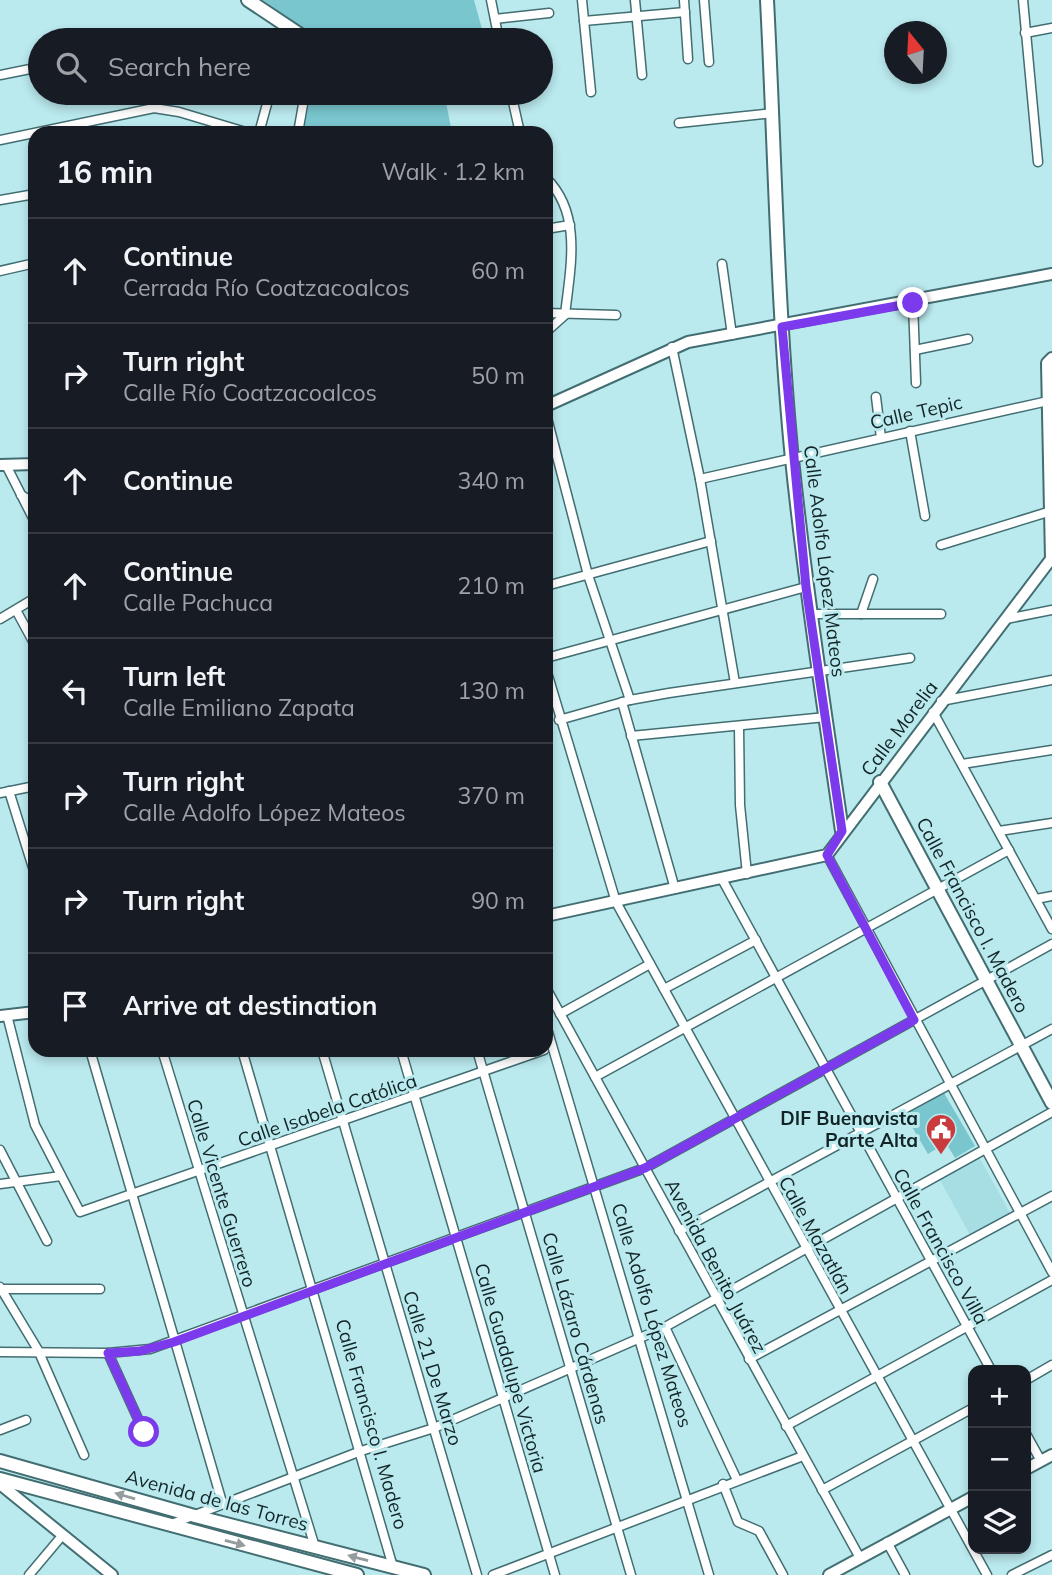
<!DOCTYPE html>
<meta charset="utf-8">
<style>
:root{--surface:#171b24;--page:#20242c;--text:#f1f3f6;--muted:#9ea1a6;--line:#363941}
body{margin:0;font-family:Mulish,sans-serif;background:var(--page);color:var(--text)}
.controls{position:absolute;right:21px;bottom:21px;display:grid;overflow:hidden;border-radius:14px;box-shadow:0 4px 10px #0003}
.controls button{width:63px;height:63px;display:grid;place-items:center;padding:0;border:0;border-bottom:2px solid var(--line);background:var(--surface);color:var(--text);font:35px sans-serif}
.compass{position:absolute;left:884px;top:21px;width:63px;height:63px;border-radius:50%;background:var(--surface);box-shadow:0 4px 10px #0003;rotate:342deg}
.stop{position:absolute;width:21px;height:21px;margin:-16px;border:5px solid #7c3aed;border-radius:50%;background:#fff}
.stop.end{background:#7c3aed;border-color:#fff;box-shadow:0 2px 7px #0008}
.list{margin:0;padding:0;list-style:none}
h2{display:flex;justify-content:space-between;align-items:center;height:91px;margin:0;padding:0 28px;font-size:30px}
h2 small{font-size:23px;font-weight:400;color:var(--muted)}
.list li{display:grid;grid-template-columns:46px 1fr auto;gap:21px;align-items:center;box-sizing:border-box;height:105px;padding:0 28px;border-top:2px solid var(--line)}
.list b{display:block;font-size:26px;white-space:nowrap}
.list p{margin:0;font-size:23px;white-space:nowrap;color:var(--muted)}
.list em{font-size:23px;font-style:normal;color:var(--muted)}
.icon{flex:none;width:38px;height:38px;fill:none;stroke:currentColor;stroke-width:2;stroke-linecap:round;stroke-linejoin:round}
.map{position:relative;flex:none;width:1052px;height:1575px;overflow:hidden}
.search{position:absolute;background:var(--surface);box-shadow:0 4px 10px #0003;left:28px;top:28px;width:525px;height:77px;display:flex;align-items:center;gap:18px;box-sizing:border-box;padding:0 24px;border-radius:38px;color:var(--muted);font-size:26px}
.panel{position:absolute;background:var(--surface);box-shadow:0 4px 10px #0003;left:28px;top:126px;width:525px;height:931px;border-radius:21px}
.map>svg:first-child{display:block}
.built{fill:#a6dee4}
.green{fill:#79c6ce}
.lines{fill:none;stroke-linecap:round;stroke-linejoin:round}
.minor-casing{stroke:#426e72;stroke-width:11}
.tertiary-casing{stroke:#426e72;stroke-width:14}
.secondary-casing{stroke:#426e72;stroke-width:16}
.minor{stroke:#fff;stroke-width:8}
.tertiary{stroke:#fff;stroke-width:10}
.secondary{stroke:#fff;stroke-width:12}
.oneway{fill:#949c9d}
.route{stroke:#7c3aed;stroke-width:9}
.labels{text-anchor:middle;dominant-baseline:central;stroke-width:6;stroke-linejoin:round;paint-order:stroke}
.street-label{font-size:19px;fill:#122426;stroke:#bae9ee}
.poi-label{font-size:19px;font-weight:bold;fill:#122426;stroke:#bae9ee;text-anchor:end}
</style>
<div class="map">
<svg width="1052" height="1575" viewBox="0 0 1052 1575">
<rect width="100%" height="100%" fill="#bae9ee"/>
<path class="built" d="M979 1157 1010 1213 970 1235 939 1178Z"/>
<g class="green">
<path d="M263 0H474L485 40H321Z"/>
<path d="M311 93H451L445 97 452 133H303Z"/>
<path d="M944 1093 975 1146 955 1158 946 1143 928 1154 905 1115Z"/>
</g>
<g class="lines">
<g class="minor-casing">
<g id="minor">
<path d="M491 0 499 40"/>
<path d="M582 0 591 92"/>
<path d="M635 0 642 75"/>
<path d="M684 0 688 59"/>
<path d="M704 0 709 62"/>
<path d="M1023 0 1038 162"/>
<path d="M495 19 549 13"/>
<path d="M584 21 685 12"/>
<path d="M1025 33 1052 28"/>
<path d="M285 40 288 29"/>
<path d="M0 75 40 67"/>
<path d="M150 93 154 108"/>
<path d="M511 93 520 133"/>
<path d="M679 123 773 113"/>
<path d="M259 133 270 93"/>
<path d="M298 133 305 93"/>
<path d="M0 140 154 108 179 112 249 133"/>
<path d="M546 178C583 214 570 269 565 315L546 332"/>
<path d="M0 200 35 194"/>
<path d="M546 229 570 225"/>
<path d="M722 264 732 335"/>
<path d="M0 271 35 263"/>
<path d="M913 303 916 383"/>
<path d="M546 313 616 315"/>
<path d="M672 347 700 479 735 683"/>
<path d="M915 350 968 339"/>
<path d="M876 397 881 438"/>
<path d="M546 414 588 575 630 700"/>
<path d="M910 431 925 516"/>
<path d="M6 465 35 522"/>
<path d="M700 479 1048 401"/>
<path d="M21 495 35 503"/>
<path d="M941 545 1051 511"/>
<path d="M546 586 711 541"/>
<path d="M16 610 35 645"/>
<path d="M810 614H941"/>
<path d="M861 614 873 579"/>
<path d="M0 619 35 598"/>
<path d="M1006 619 1052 610"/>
<path d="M546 658 806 587"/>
<path d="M546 669 616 902 987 1575"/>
<path d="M941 701 1052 680"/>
<path d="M622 702 675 889"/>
<path d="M933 712 1052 929"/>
<path d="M559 720 630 700 669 693 910 658"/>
<path d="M739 727 740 805 747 874"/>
<path d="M631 736 826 717"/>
<path d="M962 764 1052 750"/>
<path d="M9 791 35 874"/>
<path d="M0 793 35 786"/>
<path d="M999 831 1052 823"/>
<path d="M827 855 1052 1272"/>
<path d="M722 879 991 1370"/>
<path d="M1036 899 1052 896"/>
<path d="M546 988 860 1558"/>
<path d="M664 989 756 940"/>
<path d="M560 1014 650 964"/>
<path d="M7 1015 35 1125 80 1212 544 1050"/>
<path d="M546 1025 709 1575"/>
<path d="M90 1050 222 1502"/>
<path d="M162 1050 315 1547"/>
<path d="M242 1050 393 1567"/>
<path d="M322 1050 477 1575"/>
<path d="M401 1050 555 1575"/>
<path d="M477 1050 631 1575"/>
<path d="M595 1077 1009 850"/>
<path d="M0 1150 47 1241"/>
<path d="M0 1184 61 1176"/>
<path d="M679 1231 1052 1029"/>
<path d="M0 1287 38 1350 84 1455"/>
<path d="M0 1289H100"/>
<path d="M665 1327 737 1480"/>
<path d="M0 1352 108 1353 150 1349 645 1168 1052 944"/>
<path d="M108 1353 144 1432"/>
<path d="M749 1359 1052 1196"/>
<path d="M1026 1380 1052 1365"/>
<path d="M786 1426 1052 1280"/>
<path d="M0 1430 26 1420"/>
<path d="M1026 1434 1041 1461"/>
<path d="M723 1484 738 1522 759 1531 783 1575"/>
<path d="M822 1490 973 1408"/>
<path d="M169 1525 361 1451 434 1428 665 1327 1052 1112"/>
<path d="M887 1542 905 1575"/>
<path d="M29 1575 61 1537"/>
<path d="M493 1575 803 1456"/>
<path d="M1012 1575 1052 1555"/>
</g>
</g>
<g class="tertiary-casing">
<g id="tertiary">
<path d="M546 406 688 342 1052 274"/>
<path d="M0 465 35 464"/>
<path d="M546 916 827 855 1051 559 1047 363 1052 358"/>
<path d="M0 1016 35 1012"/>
<path d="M1026 1469 1052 1455"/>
<path d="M0 1484 112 1575"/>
<path d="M829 1575 973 1497"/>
</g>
</g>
<g class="secondary-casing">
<g id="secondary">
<path d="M248 0 308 40"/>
<path d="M767 0C775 153 777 307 792 459 805 584 824 707 842 831"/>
<path d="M880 782 1052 1103"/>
<path d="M0 1461 191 1515 424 1575"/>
<path d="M0 1479 357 1575"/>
</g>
</g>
<use href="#minor" class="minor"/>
<use href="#tertiary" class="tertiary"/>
<use href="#secondary" class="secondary"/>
</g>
<defs><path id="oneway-solid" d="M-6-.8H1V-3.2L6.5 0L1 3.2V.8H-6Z" transform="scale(1.75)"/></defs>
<g class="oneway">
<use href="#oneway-solid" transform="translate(125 1496) rotate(-164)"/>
<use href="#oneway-solid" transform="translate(235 1543) rotate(15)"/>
<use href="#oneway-solid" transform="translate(358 1558) rotate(-165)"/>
</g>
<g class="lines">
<path class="route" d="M144 1432 108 1353 140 1351 174 1342 645 1168 914 1020 827 855 842 831 806 587 782 327 913 303"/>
</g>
<defs>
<g id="civic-pin" transform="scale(1.575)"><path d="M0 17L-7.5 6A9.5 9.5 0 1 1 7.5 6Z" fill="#ca3b3d" stroke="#bae9ee"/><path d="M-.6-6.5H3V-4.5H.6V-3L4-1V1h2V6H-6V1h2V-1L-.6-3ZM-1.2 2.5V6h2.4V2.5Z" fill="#fff"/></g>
</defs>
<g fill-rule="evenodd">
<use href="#civic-pin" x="941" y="1129"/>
</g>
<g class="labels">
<g class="street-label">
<text transform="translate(916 412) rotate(-13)">Calle Tepic</text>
<text transform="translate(825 561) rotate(83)">Calle Adolfo López Mateos</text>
<text transform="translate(899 728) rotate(-53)">Calle Morelia</text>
<text transform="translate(973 915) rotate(62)">Calle Francisco I. Madero</text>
<text transform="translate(327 1110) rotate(-19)">Calle Isabela Católica</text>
<text transform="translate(222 1193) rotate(73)">Calle Vicente Guerrero</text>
<text transform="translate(816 1235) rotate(61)">Calle Mazatlán</text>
<text transform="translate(941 1246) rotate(61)">Calle Francisco Villa</text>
<text transform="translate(716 1266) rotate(62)">Avenida Benito Juárez</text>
<text transform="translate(652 1315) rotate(73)">Calle Adolfo López Mateos</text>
<text transform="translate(576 1328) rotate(74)">Calle Lázaro Cárdenas</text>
<text transform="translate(433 1368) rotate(73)">Calle 21 De Marzo</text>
<text transform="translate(511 1368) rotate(74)">Calle Guadalupe Victoria</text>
<text transform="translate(372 1424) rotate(74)">Calle Francisco I. Madero</text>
<text transform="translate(217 1500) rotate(15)">Avenida de las Torres</text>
</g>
<g class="poi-label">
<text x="918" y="1118">DIF Buenavista<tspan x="918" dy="22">Parte Alta</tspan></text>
</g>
</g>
</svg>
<div class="controls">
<button>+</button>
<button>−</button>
<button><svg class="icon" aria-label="layers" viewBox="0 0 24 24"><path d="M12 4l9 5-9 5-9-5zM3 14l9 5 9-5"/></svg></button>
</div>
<svg class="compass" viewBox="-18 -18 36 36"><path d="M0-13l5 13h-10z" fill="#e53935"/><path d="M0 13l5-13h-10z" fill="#9ea1a6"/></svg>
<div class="stop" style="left:144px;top:1432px"></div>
<div class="stop end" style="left:913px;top:303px"></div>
<div class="search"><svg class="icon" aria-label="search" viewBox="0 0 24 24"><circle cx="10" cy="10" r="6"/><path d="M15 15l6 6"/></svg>Search here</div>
<section class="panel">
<h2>16 min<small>Walk · 1.2 km</small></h2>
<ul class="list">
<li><svg class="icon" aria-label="ahead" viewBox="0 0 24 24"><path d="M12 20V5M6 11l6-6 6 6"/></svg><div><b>Continue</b><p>Cerrada Río Coatzacoalcos</p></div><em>60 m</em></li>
<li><svg class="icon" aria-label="right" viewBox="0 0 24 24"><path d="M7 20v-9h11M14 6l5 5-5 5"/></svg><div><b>Turn right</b><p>Calle Río Coatzacoalcos</p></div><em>50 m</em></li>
<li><svg class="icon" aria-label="ahead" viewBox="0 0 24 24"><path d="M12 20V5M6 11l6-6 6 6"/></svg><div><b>Continue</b></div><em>340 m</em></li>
<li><svg class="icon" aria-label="ahead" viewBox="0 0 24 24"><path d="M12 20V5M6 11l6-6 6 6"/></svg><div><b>Continue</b><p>Calle Pachuca</p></div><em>210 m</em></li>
<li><svg class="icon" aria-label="left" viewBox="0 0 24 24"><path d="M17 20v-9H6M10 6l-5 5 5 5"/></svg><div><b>Turn left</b><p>Calle Emiliano Zapata</p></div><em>130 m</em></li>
<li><svg class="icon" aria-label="right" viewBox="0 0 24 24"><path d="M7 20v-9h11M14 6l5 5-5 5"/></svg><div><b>Turn right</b><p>Calle Adolfo López Mateos</p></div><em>370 m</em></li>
<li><svg class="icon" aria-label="right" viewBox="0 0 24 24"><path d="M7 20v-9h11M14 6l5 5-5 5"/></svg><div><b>Turn right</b></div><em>90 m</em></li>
<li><svg class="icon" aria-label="arrive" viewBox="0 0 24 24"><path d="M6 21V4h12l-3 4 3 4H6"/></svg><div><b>Arrive at destination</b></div></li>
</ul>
</section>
</div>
